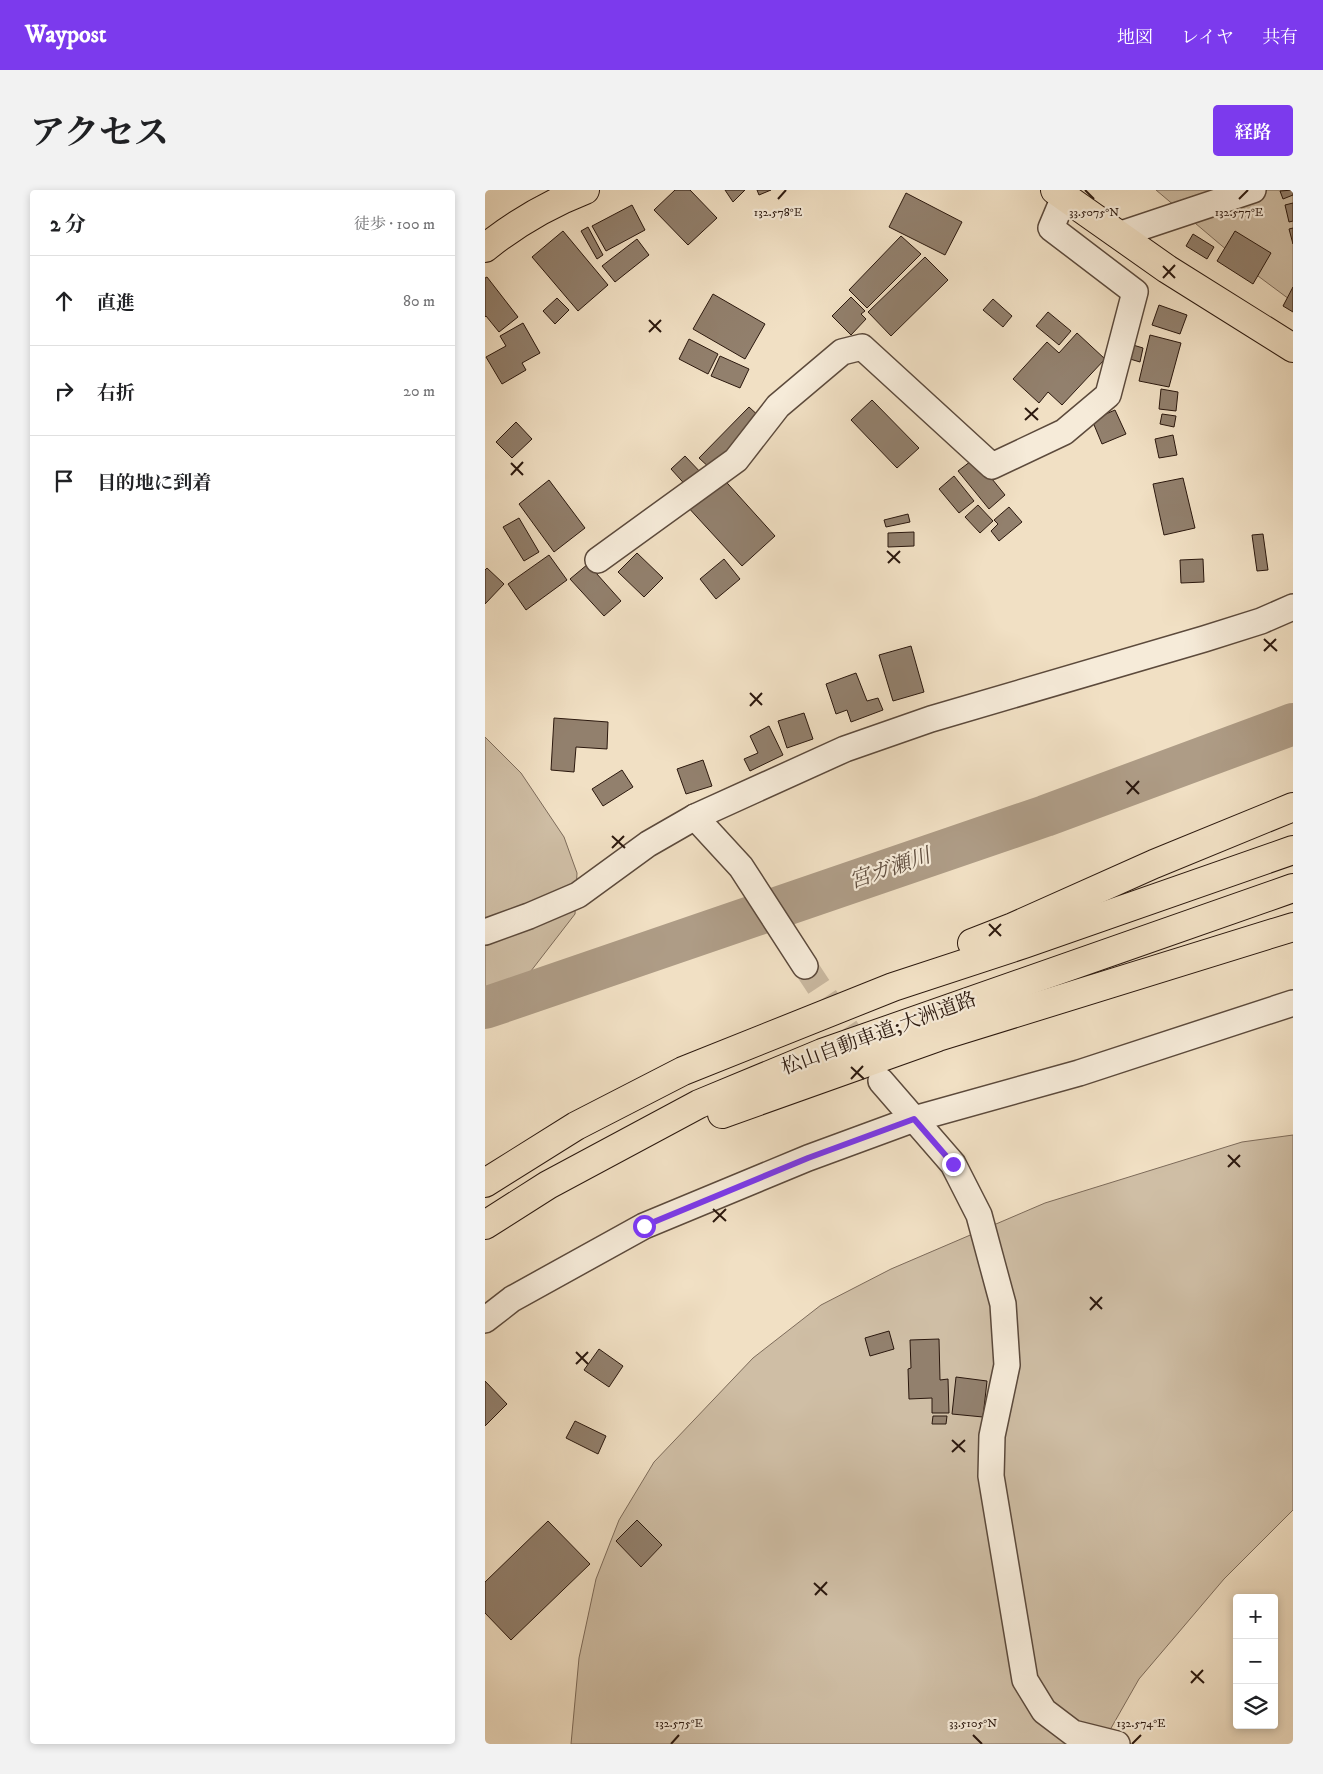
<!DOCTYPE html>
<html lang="ja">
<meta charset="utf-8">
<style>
:root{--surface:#fff;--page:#f2f2f2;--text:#202124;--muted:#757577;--line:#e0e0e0;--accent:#7c3aed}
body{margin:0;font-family:"IM FELL DW Pica","Noto Serif JP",serif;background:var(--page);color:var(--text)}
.controls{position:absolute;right:15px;bottom:15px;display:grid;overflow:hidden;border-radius:5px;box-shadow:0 2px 8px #0003}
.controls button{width:45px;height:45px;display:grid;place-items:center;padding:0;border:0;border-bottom:1px solid var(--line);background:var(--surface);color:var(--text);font:25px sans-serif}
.stop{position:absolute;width:15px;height:15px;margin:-11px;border:4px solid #7c3aed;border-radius:50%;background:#fff}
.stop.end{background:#7c3aed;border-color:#fff;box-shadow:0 1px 5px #0008}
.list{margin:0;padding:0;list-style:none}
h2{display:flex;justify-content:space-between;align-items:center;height:65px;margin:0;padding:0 20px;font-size:21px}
h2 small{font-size:16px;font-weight:400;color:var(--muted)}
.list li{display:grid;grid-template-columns:32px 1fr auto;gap:15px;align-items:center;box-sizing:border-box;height:90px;padding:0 20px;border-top:1px solid var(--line)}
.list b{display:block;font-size:19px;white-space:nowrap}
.list em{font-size:16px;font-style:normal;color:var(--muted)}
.icon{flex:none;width:28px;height:28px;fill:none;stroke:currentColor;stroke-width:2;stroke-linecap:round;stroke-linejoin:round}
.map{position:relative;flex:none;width:808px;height:1554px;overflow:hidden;border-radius:5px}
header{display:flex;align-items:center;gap:30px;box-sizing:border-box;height:70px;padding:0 25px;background:var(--accent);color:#fff}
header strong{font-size:24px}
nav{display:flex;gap:28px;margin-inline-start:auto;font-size:18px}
.intro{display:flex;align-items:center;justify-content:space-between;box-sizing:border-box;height:120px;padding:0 30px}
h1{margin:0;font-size:35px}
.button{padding:12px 22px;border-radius:5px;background:var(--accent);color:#fff;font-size:18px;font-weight:700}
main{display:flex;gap:30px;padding:0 30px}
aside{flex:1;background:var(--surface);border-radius:5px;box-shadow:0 2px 8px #0003}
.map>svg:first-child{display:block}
.green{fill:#cfbea5;stroke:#7d6b5a}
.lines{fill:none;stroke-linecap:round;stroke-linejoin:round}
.river{stroke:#ae9c86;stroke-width:42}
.building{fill:#92806d;stroke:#2b180e}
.minor-tunnel{stroke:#c9b8a0;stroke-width:25;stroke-dasharray:25 12;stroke-linecap:butt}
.minor-casing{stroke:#5c4a3c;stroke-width:28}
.trunk-casing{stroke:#2b180e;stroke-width:30}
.motorway-casing{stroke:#2b180e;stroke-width:30}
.minor{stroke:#f6ebd9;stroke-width:25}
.trunk{stroke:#f1e0c4;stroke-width:28}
.motorway{stroke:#f1e0c4;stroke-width:28}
.route{stroke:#7c3aed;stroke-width:6}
.ticks{fill:none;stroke:#2b180e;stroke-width:2}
.labels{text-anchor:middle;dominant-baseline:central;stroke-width:4.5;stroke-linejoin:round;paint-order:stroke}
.street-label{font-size:20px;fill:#2b180e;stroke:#f6ebd9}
.water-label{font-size:21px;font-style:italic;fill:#5f4d3e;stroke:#f6ebd9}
.ticks-label{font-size:12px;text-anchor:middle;fill:#2b180e;stroke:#f6ebd9;stroke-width:4.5;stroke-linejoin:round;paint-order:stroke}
</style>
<header>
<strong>Waypost</strong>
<nav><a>地図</a><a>レイヤ</a><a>共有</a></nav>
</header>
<div class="intro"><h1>アクセス</h1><a class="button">経路</a></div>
<main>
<aside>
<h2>2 分<small>徒歩 · 100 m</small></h2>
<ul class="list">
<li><svg class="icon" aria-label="ahead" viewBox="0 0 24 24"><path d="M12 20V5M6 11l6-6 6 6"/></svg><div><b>直進</b></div><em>80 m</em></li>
<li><svg class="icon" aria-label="right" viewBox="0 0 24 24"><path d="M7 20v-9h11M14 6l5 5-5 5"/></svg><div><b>右折</b></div><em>20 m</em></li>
<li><svg class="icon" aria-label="arrive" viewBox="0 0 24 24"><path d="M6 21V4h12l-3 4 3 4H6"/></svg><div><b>目的地に到着</b></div></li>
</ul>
</aside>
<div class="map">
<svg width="808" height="1554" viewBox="0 0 808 1554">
<rect width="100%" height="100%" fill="#f1e0c4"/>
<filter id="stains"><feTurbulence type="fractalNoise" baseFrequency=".004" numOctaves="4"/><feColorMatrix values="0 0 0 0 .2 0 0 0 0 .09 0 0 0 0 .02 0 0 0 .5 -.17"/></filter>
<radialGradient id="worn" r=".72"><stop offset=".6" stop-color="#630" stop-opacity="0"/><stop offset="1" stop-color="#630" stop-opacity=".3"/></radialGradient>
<g class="green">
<path d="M671 0H808V112L769 83Z"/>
<path d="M0 547 36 583 79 647 92 683 90 724 39 790 0 819Z"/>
<path d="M808 945V1320L739 1389 654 1489 617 1554H86L94 1468 111 1389 134 1330 169 1272 268 1168 336 1115 406 1079 560 1013 757 952Z"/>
</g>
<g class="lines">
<path class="river" d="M0 818 560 626 808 534"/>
</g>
<g class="building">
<path d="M190 0H205L232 28 203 55 169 20Z"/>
<path d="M240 0H260L248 12Z"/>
<path d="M272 0H286L274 5Z"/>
<path d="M808 0V5L798 9 795 1Z"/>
<path d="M421 3 477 32 460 65 404 37Z"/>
<path d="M808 13V31L804 32 800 15Z"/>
<path d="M147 15 160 40 121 61 107 36Z"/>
<path d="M103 37 118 65 112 69 96 41Z"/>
<path d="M808 38V54L804 39Z"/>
<path d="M78 41 123 95 93 121 47 67Z"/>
<path d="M750 41 786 63 768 94 732 71Z"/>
<path d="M708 44 729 57 722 69 701 56Z"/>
<path d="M416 46 436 64 382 118 364 100Z"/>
<path d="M152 49 164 65 130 92 117 76Z"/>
<path d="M440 67 463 90 406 146 383 122Z"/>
<path d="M2 87 33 127 14 142 1 126 0 127V88Z"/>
<path d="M808 97V122L798 116Z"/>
<path d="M228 104 280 134 260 169 208 139Z"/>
<path d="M366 107 380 121 376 124 381 129 366 145 347 126Z"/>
<path d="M72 108 84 120 70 134 58 121Z"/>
<path d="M508 109 527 126 518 137 498 120Z"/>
<path d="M674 115 702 125 695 144 667 135Z"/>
<path d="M563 122 586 141 574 155 551 136Z"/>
<path d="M38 133 55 163 37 173 41 180 17 194 1 167 21 156 15 146Z"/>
<path d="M592 143 620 169 577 215 563 202 554 213 528 189 562 152 574 163Z"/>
<path d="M665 145 696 153 684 197 654 191Z"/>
<path d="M204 149 233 164 223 184 194 169Z"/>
<path d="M648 155 658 158 655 172 645 169Z"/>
<path d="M235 166 264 179 255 198 226 186Z"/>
<path d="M676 199 693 202 691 221 674 219Z"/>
<path d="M387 210 434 258 412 278 366 230Z"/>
<path d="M264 217 277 229 227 280 214 268Z"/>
<path d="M630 220 641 244 617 254 607 230Z"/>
<path d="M677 224 691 226 689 237 675 234Z"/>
<path d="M31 232 47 249 27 268 11 252Z"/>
<path d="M688 245 692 265 674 268 670 249Z"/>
<path d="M200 266 219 286 205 300 186 279Z"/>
<path d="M490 268 520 305 504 319 473 281Z"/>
<path d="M234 284 290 346 257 376 201 315Z"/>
<path d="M469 286 489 311 474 323 454 299Z"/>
<path d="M698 288 710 338 679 345 668 294Z"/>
<path d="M64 290 100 338 69 362 34 314Z"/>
<path d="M493 315 508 331 495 343 480 327Z"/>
<path d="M524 317 537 332 514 351 506 341 513 334 509 330Z"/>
<path d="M423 324 425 332 401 337 399 330Z"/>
<path d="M34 328 54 362 39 371 18 337Z"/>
<path d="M429 342V356L403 357V343Z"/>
<path d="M778 344 783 380 772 381 767 345Z"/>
<path d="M152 363 178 388 159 407 133 382Z"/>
<path d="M64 365 82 390 41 420 23 394Z"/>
<path d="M239 369 255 389 231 409 215 389Z"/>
<path d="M718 369 719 392 696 393 695 370Z"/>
<path d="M103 374 136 411 119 426 85 389Z"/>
<path d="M2 378 19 394 0 414V380Z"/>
<path d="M426 456 439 502 408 511 394 465Z"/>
<path d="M371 483 382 511 393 508 398 520 366 532 362 520 351 524 341 494Z"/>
<path d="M319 523 328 549 302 558 293 531Z"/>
<path d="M69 528 123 532 122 559 91 557 89 582 66 580Z"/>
<path d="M284 536 298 565 265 581 259 569 273 563 265 546Z"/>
<path d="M218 570 227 596 201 604 192 579Z"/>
<path d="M137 580 148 597 118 616 107 599Z"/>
<path d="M404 1141 409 1159 385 1166 380 1148Z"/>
<path d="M454 1149 455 1190 463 1189 464 1223H447V1208L424 1209 423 1179 426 1178 425 1150Z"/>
<path d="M114 1159 138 1176 124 1197 99 1180Z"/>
<path d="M471 1187 502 1191 498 1227 467 1224Z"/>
<path d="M0 1191 22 1214 0 1236Z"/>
<path d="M448 1226H462L461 1234H447Z"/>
<path d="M90 1231 121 1246 113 1264 81 1248Z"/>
<path d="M152 1330 177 1355 156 1377 131 1351Z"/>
<path d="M63 1331 105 1374 26 1450 0 1423V1392Z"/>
</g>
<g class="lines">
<path class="minor-tunnel" d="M320 776 381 868"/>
<g class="minor-casing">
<g id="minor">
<path d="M633 45 768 0"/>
<path d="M113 370 251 270 293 216 357 162 377 157 507 276 579 242 623 205 650 102 566 38 579 7"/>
<path d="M210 627 256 677 320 776"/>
<path d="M0 742 44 726 93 705 163 654 210 627 360 559 446 529 719 449 776 431 808 417"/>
<path d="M396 891 468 974 494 1025 518 1114 522 1175 507 1246 506 1286 540 1490 559 1521 588 1543 632 1554"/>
<path d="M0 1130 27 1109 159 1036 323 968 429 929 594 883 808 813"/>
</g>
</g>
<g class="trunk-casing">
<g id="trunk">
<path d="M570 0 682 79 808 158"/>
<path d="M0 58C30 34 64 14 100 0"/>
</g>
</g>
<g class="motorway-casing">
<g id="motorway">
<path d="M487 753 528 737 669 674 808 617"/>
<path d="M237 924 453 847 808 737"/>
<path d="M0 993 91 936 198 881 408 797 539 754 808 660"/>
<path d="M0 1035 63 995 214 914 337 863 808 698"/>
</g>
</g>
<use href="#minor" class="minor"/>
<use href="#trunk" class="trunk"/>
<use href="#motorway" class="motorway"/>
</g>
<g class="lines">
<path class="route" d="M159 1036 323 968 429 929 468 974"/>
</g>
<path class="ticks" d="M600 0 609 9M293 9 301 0M754 9 763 0M678 76 690 88M678 88 690 75M164 130 176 142M164 142 176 130M540 218 553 230M540 230 553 218M26 273 38 285M26 285 38 272M402 361 415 373M403 373 415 361M779 449 792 461M779 461 791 449M265 503 277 515M265 516 277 503M641 591 654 604M642 604 654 591M127 646 140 658M127 658 139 646M504 734 516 746M504 746 516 734M366 877 379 889M366 889 378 876M743 965 755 977M743 977 755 965M228 1019 241 1031M228 1032 241 1019M605 1107 617 1119M605 1120 617 1107M91 1162 103 1174M91 1174 103 1162M467 1250 480 1262M467 1262 480 1250M329 1393 342 1405M330 1405 342 1392M706 1481 719 1493M706 1493 718 1480M488 1545 497 1554M186 1554 194 1545M647 1554 656 1545"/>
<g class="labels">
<g class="street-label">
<text transform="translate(394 844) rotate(-20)">松山自動車道;大洲道路</text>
</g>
<g class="water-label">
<text transform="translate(405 679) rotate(-19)">宮ガ瀬川</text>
</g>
</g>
<g class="ticks-label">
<text x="609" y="26">33.5075°N</text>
<text x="293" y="26">132.578°E</text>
<text x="754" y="26">132.577°E</text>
<text x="194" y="1537">132.575°E</text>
<text x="656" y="1537">132.574°E</text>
<text x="488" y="1537">33.5105°N</text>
</g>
<rect width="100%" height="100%" filter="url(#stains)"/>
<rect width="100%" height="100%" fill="url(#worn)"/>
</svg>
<div class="controls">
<button>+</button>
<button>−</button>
<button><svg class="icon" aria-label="layers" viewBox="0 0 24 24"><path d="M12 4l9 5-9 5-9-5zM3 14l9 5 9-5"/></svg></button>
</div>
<div class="stop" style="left:159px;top:1036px"></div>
<div class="stop end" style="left:468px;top:974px"></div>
</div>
</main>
